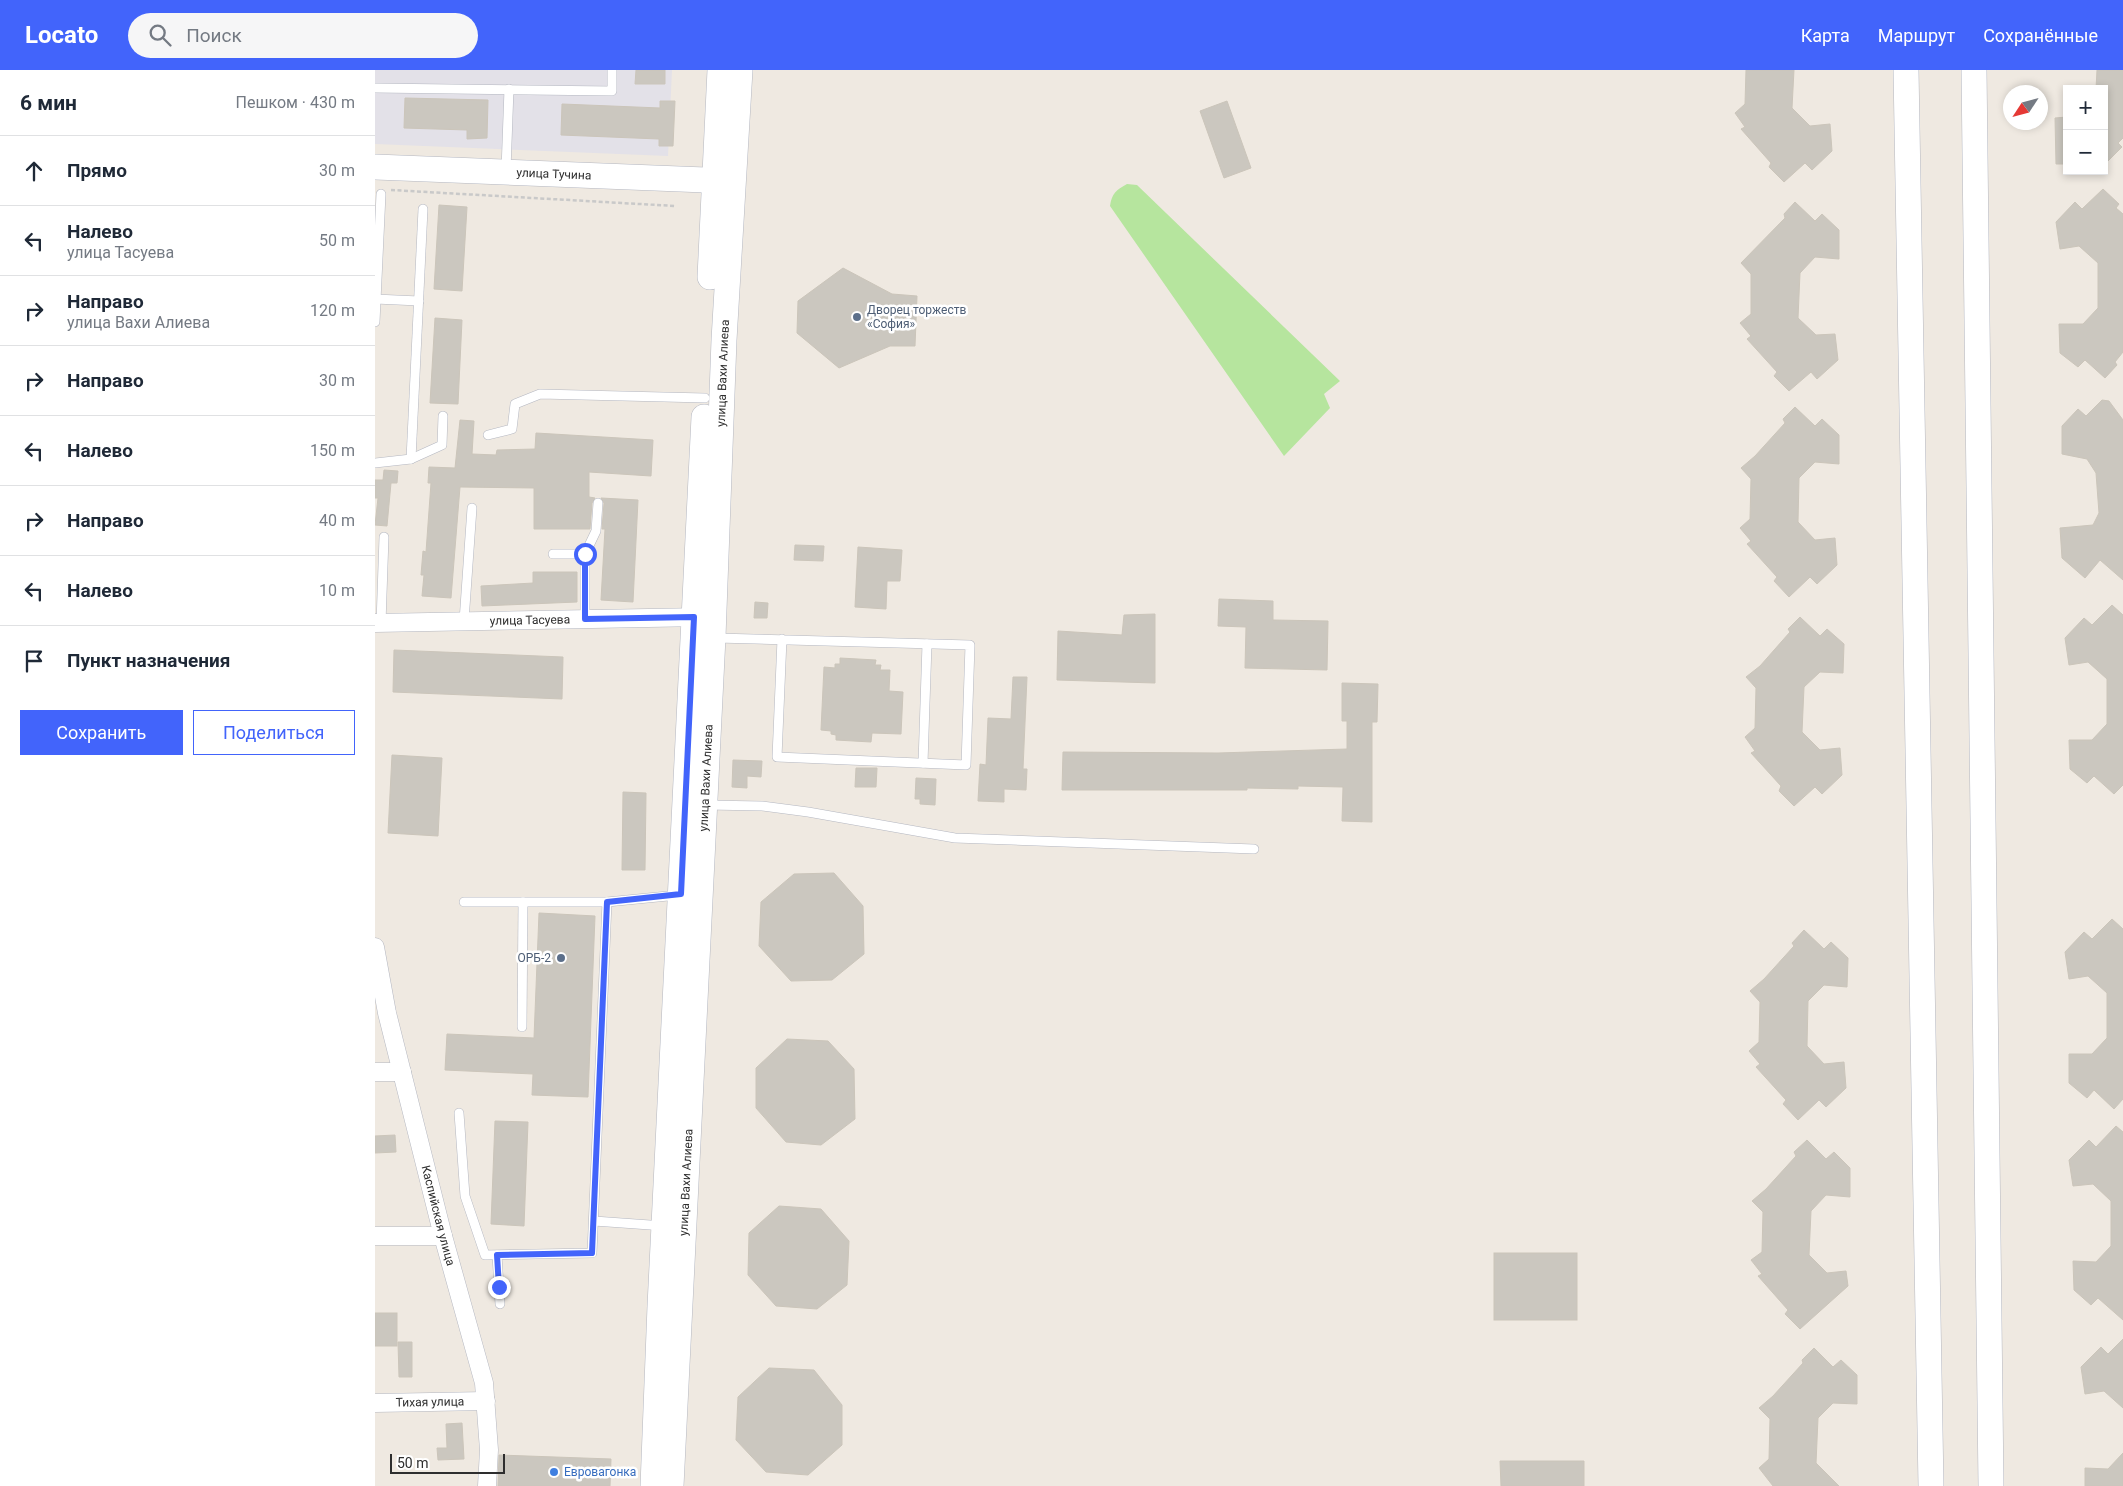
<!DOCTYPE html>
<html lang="ru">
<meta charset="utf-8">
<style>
:root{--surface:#fff;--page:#f6f6f7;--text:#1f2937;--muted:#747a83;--line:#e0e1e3;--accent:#4264fb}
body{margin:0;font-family:Roboto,sans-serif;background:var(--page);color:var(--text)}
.controls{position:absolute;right:15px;top:15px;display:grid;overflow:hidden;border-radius:0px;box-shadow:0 2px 8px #0003}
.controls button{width:45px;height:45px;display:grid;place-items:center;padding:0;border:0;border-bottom:1px solid var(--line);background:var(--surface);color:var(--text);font:25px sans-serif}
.compass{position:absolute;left:1628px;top:15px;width:45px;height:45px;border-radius:50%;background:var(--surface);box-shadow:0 2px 8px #0003;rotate:234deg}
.scale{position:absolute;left:15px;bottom:12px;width:115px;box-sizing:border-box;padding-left:5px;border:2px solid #2e2e2e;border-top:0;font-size:14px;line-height:18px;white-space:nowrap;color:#2e2e2e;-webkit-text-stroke:4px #fff;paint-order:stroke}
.stop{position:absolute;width:15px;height:15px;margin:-11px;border:4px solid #4264fb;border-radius:50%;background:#fff}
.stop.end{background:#4264fb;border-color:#fff;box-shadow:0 1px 5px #0008}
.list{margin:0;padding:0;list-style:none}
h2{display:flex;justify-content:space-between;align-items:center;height:65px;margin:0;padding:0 20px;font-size:21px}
h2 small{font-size:16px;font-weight:400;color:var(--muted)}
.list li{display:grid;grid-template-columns:32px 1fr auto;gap:15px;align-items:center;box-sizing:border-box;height:70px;padding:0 20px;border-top:1px solid var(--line)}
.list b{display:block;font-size:19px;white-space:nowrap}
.list p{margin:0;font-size:16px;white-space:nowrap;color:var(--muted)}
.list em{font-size:16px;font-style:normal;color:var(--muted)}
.actions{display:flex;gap:10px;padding:15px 20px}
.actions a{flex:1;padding:11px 0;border:1px solid var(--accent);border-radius:0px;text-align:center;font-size:18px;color:var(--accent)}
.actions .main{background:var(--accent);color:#fff}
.icon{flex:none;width:28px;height:28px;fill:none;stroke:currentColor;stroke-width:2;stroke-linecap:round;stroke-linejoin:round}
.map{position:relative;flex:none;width:1748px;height:1416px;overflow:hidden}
header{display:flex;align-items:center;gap:30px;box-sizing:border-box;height:70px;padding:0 25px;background:var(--accent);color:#fff}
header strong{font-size:24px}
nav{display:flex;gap:28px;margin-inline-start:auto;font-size:18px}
.search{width:350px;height:45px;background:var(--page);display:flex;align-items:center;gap:12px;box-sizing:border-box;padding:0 18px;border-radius:28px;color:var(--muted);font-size:19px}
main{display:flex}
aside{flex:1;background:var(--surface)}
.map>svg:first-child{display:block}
.industrial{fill:#e3e1e8}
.green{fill:#b6e59e}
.building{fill:#cbc7bf;stroke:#cbc5ba}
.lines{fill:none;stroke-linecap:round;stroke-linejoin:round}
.lane-casing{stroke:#b4b7c1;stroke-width:10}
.street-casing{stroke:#b4b7c1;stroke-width:19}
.secondary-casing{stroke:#b4b7c1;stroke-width:26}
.path{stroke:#c9c9c9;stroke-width:2.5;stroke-dasharray:4 2.5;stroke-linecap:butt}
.lane{stroke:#fff;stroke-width:9}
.street{stroke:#fff;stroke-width:18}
.secondary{stroke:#fff;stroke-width:25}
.route{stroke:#4264fb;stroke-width:6}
.service-dot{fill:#5c6f8a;stroke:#fff;stroke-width:2}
.shop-dot{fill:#3f7fe0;stroke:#fff;stroke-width:2}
.labels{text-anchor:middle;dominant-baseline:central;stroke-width:5;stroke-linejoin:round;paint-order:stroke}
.street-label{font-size:12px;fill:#2e2e2e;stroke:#fff}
.service-label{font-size:12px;fill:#4e5e75;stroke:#fff;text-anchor:start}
.shop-label{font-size:12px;fill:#366cbe;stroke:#fff;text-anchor:start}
</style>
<header>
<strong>Locato</strong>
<div class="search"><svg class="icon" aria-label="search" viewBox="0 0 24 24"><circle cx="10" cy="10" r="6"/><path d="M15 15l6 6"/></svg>Поиск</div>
<nav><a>Карта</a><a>Маршрут</a><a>Сохранённые</a></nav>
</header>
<main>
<aside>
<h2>6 мин<small>Пешком · 430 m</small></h2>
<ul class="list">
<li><svg class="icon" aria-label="ahead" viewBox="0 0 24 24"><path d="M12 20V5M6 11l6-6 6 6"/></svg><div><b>Прямо</b></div><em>30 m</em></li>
<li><svg class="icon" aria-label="left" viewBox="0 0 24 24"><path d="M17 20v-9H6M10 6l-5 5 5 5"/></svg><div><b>Налево</b><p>улица Тасуева</p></div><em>50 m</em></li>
<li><svg class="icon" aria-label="right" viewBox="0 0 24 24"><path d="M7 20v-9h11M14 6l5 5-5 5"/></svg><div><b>Направо</b><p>улица Вахи Алиева</p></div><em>120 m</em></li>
<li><svg class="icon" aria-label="right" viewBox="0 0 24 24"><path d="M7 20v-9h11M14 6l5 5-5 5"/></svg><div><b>Направо</b></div><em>30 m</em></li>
<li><svg class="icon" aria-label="left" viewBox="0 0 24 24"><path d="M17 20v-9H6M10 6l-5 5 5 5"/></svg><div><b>Налево</b></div><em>150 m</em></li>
<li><svg class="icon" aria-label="right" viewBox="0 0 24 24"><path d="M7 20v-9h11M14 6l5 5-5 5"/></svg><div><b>Направо</b></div><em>40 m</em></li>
<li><svg class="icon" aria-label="left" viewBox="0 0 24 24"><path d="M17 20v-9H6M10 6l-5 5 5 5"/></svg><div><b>Налево</b></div><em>10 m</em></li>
<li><svg class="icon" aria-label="arrive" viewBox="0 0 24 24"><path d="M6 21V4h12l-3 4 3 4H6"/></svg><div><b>Пункт назначения</b></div></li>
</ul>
<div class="actions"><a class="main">Сохранить</a><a>Поделиться</a></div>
</aside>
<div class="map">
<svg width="1748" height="1416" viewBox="0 0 1748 1416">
<rect width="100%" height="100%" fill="#efe9e1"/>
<path class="industrial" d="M0 0H297L293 86 0 74Z"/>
<path class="green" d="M752 114 762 115 965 311 949 324 955 338 909 386 735 136C737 123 741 120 752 114Z"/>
<g class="building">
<path d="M261 0H290V14H260Z"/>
<path d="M1371 0H1419L1417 38 1435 56 1455 54 1457 81 1437 100 1430 93 1409 112 1394 97 1396 93 1366 59 1370 57 1360 43 1370 34Z"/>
<path d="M1722 0H1748V68L1743 73 1747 77 1729 95V19H1721Z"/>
<path d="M30 28 113 30 112 68 92 69V60L29 58Z"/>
<path d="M285 31H300L298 76H284V69L186 65 187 34 285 38Z"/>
<path d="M852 31 876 98 849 108 825 41Z"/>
<path d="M1692 47V94H1681L1680 48Z"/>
<path d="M1728 119 1744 134 1741 138 1748 144V282L1740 292 1742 295 1730 308 1710 290 1703 297 1685 283 1684 254H1708L1723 238V193L1704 176 1685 179 1681 152 1700 132 1707 139Z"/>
<path d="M1420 132 1440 151 1447 144 1464 160V189L1440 187 1425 203 1423 248 1441 265 1460 264 1463 290 1442 309 1436 302 1414 321 1399 306 1402 302 1372 269 1376 266 1365 253 1376 244V204L1366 193 1410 148 1409 144Z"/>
<path d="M64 135 92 137 87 221 59 219Z"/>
<path d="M468 198 517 224 542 226 540 276H515L464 298 422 263 423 231Z"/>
<path d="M60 248 87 250 83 334 55 333Z"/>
<path d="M1727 330 1734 331 1748 350V510L1725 490 1710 508 1687 488 1685 458 1718 455 1724 443 1721 403 1712 389 1687 384V356L1703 339 1711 346Z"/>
<path d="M1420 337 1440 356 1447 349 1464 365V394L1440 392 1424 408 1423 452 1440 470 1460 468 1462 495 1442 514 1435 507 1414 527 1399 511 1402 507 1372 474 1376 471 1365 458 1375 449 1376 409 1366 398 1380 386 1410 353 1408 349Z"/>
<path d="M85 350 99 351 97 384 121 385 122 380 160 379 161 363 278 370 276 406 214 402V427L220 428 217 433 215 459H159V418L85 417 76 528 47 526 49 505H46L48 481 51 482 56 413H53L54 397 80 398Z"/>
<path d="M9 400 23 401 22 413H16L12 456 0 455 3 428H0V410H8Z"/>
<path d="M226 428 263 430 258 532 226 530 230 459H227L229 433Z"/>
<path d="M420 475 449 476 448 491 419 490Z"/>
<path d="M483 477 527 480 525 511H512L511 539 480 537Z"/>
<path d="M158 502H202V532L107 536 106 516 158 513Z"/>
<path d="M844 529 898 531V550L953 551 952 600 870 598 871 557 843 556Z"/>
<path d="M380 532 393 533 392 548H379Z"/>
<path d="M1737 535 1748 545V715L1739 724 1719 706 1712 713 1695 699 1694 670H1717L1732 654V609L1713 592 1694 595 1690 568 1709 548 1717 555Z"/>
<path d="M780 544V613L682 610 683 561 747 565 749 545Z"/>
<path d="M1425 547 1445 566 1452 559 1469 574 1468 603 1445 602 1429 617 1427 662 1445 680 1465 678 1467 705 1447 724 1440 717 1419 736 1404 721 1406 716 1376 683 1380 681 1370 667 1380 658 1381 618 1371 607 1385 596 1415 562 1413 559Z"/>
<path d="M19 580 188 587 187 629 18 622Z"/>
<path d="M465 588 501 590 500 595H506L505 600H515L514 621 528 622 526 664 497 663 496 672 461 670V665L456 664V661L446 660 449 597 460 598V594H465Z"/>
<path d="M638 607H652L648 699H652L651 720 629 719V732L603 731 605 694 611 695 613 648 636 649Z"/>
<path d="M967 613 1003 614 1002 652H997V752L967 751 968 717 923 716V719L872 718V720H687L688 682 843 683 972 679V651H967Z"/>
<path d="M17 685 67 688 63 766 13 763Z"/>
<path d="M358 690 387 691 386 707 372 706V718L357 717Z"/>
<path d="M481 698H502L501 717H480Z"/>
<path d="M541 708 561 709 560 735 545 734V729H540Z"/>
<path d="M248 722 271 723 270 800H247Z"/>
<path d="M459 803 488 836 489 884 457 910 416 911 384 876 386 832 419 804Z"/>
<path d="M164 843 220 846 213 1027 157 1025 158 1004 70 1000 72 964 159 968Z"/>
<path d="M1737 849 1748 859V1029L1739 1039 1719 1020 1712 1028 1694 1013V984H1717L1732 968V923L1713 906 1694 909 1690 882 1709 862 1717 869Z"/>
<path d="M1429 860 1449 879 1456 872 1473 888 1472 917 1449 915 1433 931 1432 976 1449 994 1469 992 1471 1018 1451 1037 1444 1030 1423 1050 1408 1034 1411 1030 1381 997 1385 994 1374 981 1384 972 1385 932 1375 921 1389 909 1419 876 1417 873Z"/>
<path d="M412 969 453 971 479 999 480 1049 446 1075 411 1072 381 1038V998Z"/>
<path d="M120 1051 153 1052 149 1156 116 1154Z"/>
<path d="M1741 1056 1748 1062V1250L1723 1228 1716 1235 1699 1220 1698 1191 1721 1192 1736 1176V1131L1718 1114 1698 1116 1694 1090 1714 1070 1721 1077Z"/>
<path d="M20 1065 21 1082 0 1083V1066Z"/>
<path d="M1432 1070 1451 1089 1459 1082 1475 1098V1127L1451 1125 1436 1141 1434 1185 1452 1203 1471 1201 1473 1216 1425 1259 1410 1244 1413 1240 1383 1206 1387 1204 1376 1190 1387 1182 1388 1142 1377 1131 1391 1119 1421 1086 1419 1082Z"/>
<path d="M404 1136 446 1139 474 1171 472 1215 442 1239 401 1236 373 1205 374 1163Z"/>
<rect x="1119" y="1183" width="83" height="67"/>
<rect x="0" y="1243" width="22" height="33"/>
<path d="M1748 1269V1338L1729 1321 1710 1324 1706 1297 1726 1277 1733 1284Z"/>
<path d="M23 1272H37V1307H24Z"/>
<path d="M1439 1278 1458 1297 1466 1290 1482 1305V1334L1458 1333 1443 1348 1441 1393 1464 1416H1398L1384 1398 1394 1389 1395 1349 1384 1338 1398 1326 1428 1293 1427 1290Z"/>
<path d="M394 1298 439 1300 467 1335V1375L433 1405 391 1402 361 1370 363 1327Z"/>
<path d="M87 1353 89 1389 63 1390 62 1378H72L71 1354Z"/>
<path d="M1748 1383V1416H1710V1398L1733 1399Z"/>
<path d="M124 1385 236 1389 235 1416H123Z"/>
<path d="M1125 1391H1209V1416H1126Z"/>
</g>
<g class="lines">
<g class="lane-casing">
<g id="lane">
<path d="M0 18 237 21V0"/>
<path d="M131 100 134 19"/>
<path d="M0 229 44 231"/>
<path d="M0 252 6 124"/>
<path d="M113 365 137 359 140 334 165 324 330 328"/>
<path d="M36 389 48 139"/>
<path d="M0 393 36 389 67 375 68 346"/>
<path d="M178 484H210"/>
<path d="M210 549V484L221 461 223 433"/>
<path d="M89 551 97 438"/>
<path d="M6 553 9 467"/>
<path d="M341 568 595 575 591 695 402 687 407 569"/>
<path d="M548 693 552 574"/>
<path d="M332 735 387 736 433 742 580 768 879 779"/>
<path d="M89 832H232L303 825"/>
<path d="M147 957 148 832"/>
<path d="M84 1043 90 1126 110 1185 217 1183 232 832"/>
<path d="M219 1151 289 1156"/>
<path d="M122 1185 125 1234"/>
</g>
</g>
<g class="street-casing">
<g id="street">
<path id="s1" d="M0 553 329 547"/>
<path id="s2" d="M0 877 12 943 68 1166 109 1313 114 1380 112 1416"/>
<path d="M0 1002H27"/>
<path d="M0 1166H68"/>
<path id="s3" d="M0 1333 111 1331"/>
</g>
</g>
<g class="secondary-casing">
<g id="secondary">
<path d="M1531 0 1556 1416"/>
<path d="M1599 0 1616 1416"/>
<path id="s4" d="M0 97 356 111"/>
<path d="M335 207 345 0"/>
<path d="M278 1416 285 1236 329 347"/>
<path id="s5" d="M296 1416 338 567 349 270 365 0"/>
</g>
</g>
<path class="path" d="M16 120 300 136"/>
<use href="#lane" class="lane"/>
<use href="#street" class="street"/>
<use href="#secondary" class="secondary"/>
</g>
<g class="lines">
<path class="route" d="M124 1217 122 1185 217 1183 232 832 306 824 319 547 210 549V484"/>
</g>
<g class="service-dot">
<circle cx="482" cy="247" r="5"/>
<circle cx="186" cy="888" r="5"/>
</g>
<circle class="shop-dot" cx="179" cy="1402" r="5"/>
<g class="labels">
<g class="street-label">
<text stroke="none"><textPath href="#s4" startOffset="179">улица Тучина</textPath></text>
<text stroke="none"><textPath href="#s5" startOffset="1114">улица Вахи Алиева</textPath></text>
<text stroke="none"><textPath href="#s1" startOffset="155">улица Тасуева</textPath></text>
<text stroke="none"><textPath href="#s5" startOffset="709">улица Вахи Алиева</textPath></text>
<text stroke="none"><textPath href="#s5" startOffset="304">улица Вахи Алиева</textPath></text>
<text stroke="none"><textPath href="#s2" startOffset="276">Каспийская улица</textPath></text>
<text stroke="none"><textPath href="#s3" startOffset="55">Тихая улица</textPath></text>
</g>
<g class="service-label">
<text x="492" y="240">Дворец торжеств<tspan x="492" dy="14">«София»</tspan></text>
<text x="176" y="888" text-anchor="end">ОРБ-2</text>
</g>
<g class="shop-label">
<text x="189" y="1402">Евровагонка</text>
</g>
</g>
</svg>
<div class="controls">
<button>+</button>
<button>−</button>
</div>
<svg class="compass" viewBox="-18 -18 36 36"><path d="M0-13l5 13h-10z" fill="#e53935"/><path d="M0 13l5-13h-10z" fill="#747a83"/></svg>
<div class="scale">50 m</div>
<div class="stop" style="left:210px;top:484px"></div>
<div class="stop end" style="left:124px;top:1217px"></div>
</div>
</main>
